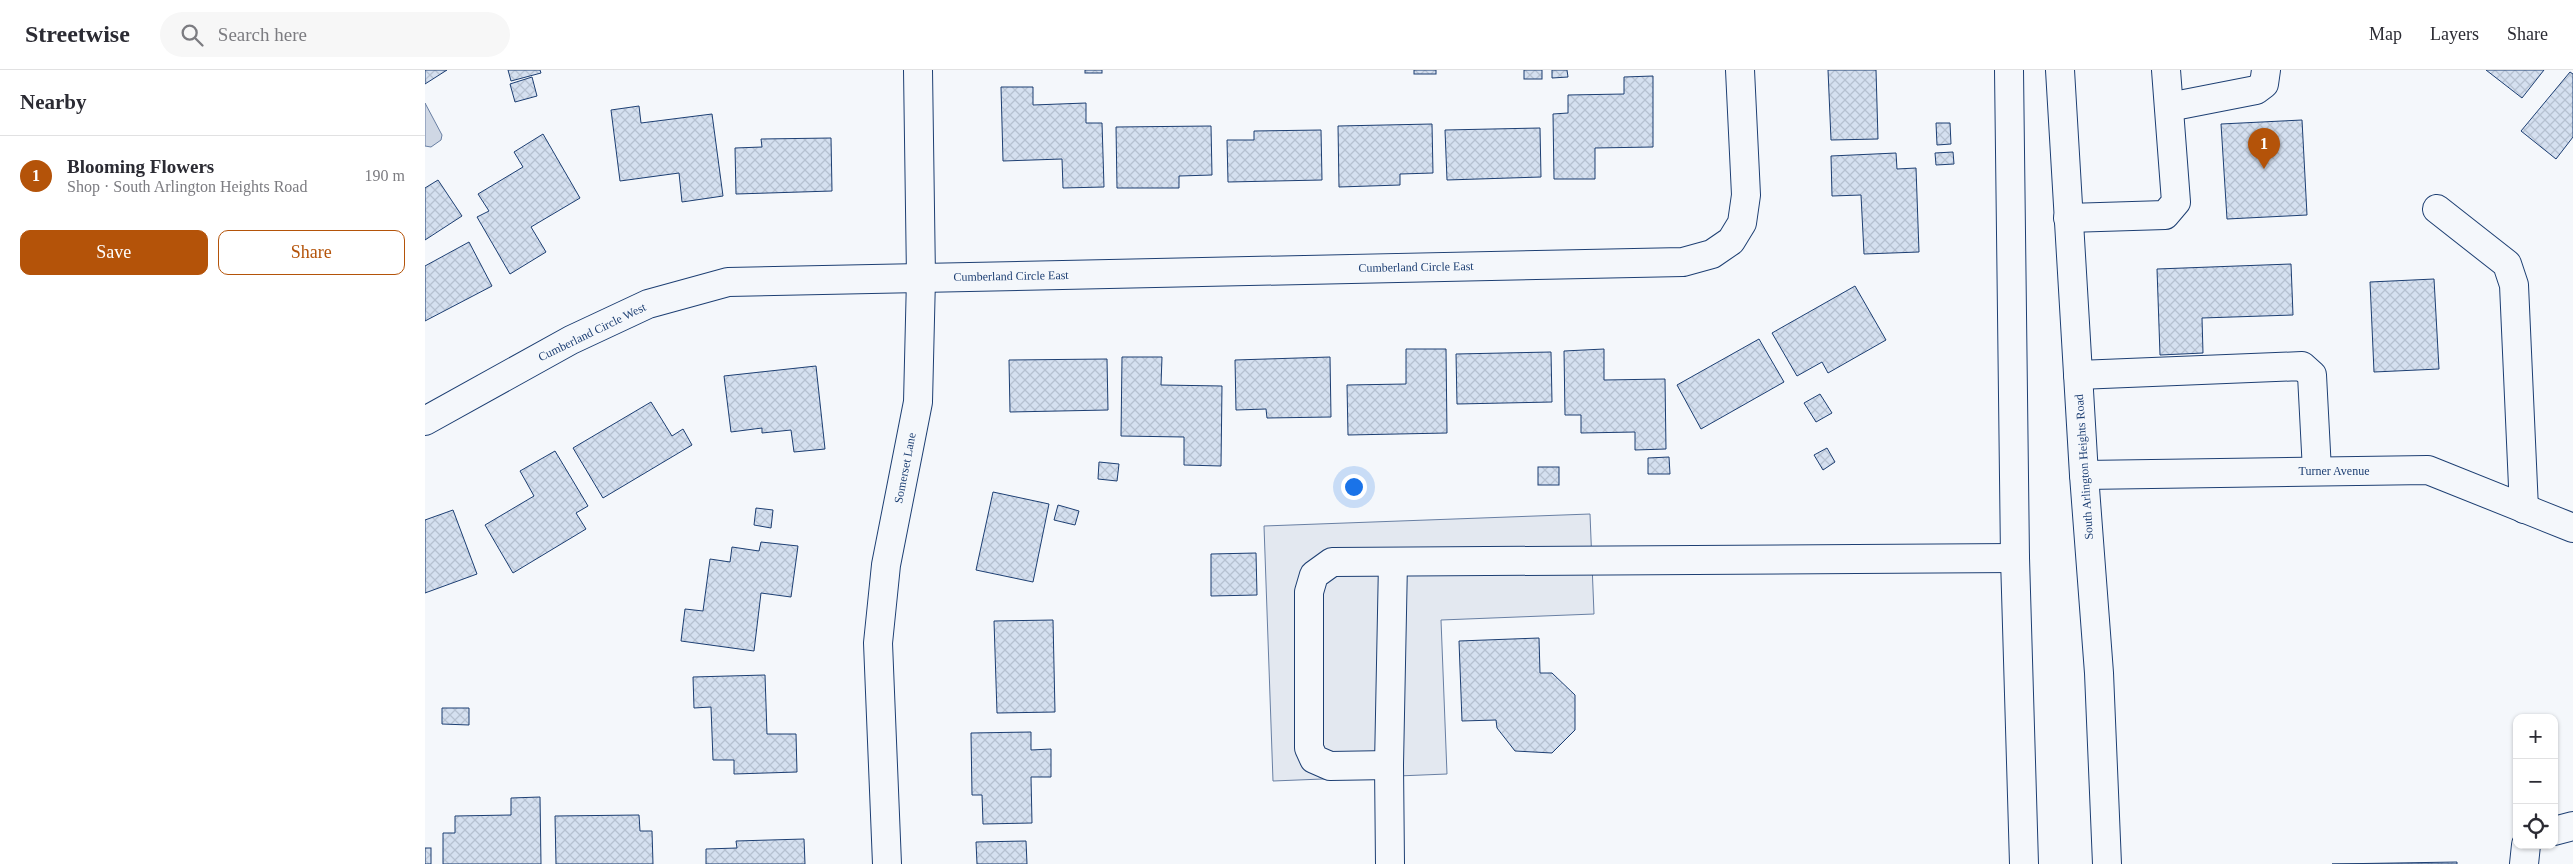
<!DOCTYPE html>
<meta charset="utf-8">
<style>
:root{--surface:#fff;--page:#f7f7f7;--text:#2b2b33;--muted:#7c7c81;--line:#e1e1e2;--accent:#b45309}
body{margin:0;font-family:"Times New Roman",serif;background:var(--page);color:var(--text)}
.controls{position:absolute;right:15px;bottom:15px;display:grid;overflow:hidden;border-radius:10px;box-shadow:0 1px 4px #0004}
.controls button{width:45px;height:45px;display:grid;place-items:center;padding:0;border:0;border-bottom:1px solid var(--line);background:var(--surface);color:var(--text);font:25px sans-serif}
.you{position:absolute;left:928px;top:416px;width:18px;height:18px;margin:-12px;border:4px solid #fff;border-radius:50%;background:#1a73e8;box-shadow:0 0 0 8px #1a73e833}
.badge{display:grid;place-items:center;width:32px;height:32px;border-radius:50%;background:var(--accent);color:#fff;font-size:16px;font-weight:700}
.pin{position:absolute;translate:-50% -41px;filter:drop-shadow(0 1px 2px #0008)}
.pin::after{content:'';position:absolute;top:26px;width:18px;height:15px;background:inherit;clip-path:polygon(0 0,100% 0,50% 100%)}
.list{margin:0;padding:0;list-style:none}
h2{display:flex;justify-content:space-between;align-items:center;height:65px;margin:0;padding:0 20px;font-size:21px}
h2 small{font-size:16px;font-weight:400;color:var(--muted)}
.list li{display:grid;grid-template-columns:32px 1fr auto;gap:15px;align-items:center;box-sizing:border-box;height:80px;padding:0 20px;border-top:1px solid var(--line)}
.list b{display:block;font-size:19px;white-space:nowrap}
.list p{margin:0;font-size:16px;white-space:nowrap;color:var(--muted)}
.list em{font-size:16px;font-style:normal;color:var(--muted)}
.actions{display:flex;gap:10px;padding:15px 20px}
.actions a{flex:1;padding:11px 0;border:1px solid var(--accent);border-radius:10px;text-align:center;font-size:18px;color:var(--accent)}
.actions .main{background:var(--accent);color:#fff}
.icon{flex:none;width:28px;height:28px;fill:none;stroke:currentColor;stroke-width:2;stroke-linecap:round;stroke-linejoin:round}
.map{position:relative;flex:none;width:2148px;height:794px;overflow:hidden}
header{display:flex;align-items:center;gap:30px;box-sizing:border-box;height:70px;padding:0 25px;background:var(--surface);border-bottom:1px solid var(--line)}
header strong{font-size:24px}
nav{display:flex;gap:28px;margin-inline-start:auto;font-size:18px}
.search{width:350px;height:45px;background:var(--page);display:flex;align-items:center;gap:12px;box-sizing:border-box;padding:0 18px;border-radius:28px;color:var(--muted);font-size:19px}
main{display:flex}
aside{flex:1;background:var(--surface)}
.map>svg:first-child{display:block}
.parking{fill:#e3e8f0;stroke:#687fa3}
.water{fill:#cfd7e4;stroke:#687fa3}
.building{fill:url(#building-cross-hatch);stroke:#1d3f73}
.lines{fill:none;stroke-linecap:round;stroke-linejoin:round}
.minor-casing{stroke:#1d3f73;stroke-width:30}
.major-casing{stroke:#1d3f73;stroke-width:30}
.minor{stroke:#f4f7fb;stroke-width:28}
.major{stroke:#f4f7fb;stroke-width:28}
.labels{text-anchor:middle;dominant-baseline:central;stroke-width:4;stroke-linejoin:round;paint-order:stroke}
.street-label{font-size:12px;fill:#1d3f73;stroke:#f4f7fb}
</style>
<header>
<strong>Streetwise</strong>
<div class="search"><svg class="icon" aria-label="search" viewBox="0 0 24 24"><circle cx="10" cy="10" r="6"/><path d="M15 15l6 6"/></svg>Search here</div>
<nav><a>Map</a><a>Layers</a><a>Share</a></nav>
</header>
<main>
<aside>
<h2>Nearby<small></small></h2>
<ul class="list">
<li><span class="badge">1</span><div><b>Blooming Flowers</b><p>Shop · South Arlington Heights Road</p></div><em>190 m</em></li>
</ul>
<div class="actions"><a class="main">Save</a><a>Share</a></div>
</aside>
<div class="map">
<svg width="2148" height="794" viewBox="0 0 2148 794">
<defs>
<pattern id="building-cross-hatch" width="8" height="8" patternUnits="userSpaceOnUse" patternTransform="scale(1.25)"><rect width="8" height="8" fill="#d5e0f0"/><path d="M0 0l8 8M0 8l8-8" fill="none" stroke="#b6c1d1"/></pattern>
</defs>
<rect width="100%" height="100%" fill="#f4f7fb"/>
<path class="parking" d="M1165 444 1169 544 1016 550 1022 704 848 711 839 456Z"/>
<path class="water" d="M0 33 17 65 16 70 6 77 0 76Z"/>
<g class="building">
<path d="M0 0H22L0 14Z"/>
<path d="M83 0H115L116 3 86 11Z"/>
<rect x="660" y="0" width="17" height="3"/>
<rect x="989" y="0" width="22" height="4"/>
<rect x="1099" y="0" width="18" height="9"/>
<path d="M1127 0H1142L1143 7 1127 8Z"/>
<path d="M1403 0H1451L1453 69 1406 70Z"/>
<path d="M2061 0H2119L2097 28Z"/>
<path d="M2145 2 2148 4V67L2131 89 2096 61Z"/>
<path d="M1228 6V77L1170 78V109H1129L1128 44 1143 43V25L1199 24V7Z"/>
<path d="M107 7 112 26 90 32 85 14Z"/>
<path d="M576 17H608V35L661 33V53H677L679 117 638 118 637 89 578 91Z"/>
<path d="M214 36 216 53 287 44 298 126 257 132 254 103 195 111 186 40Z"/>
<path d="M1877 50 1882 145 1802 149 1796 54Z"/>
<path d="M1511 53H1525L1526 74 1512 75Z"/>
<path d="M1007 54 1008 103 975 104V115L914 117 913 56Z"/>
<path d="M786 56 787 105 754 106V118H692L691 57Z"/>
<path d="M1115 58 1116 107 1022 110 1020 60Z"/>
<path d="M896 60 897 110 803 112 802 70H829V61Z"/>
<path d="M118 64 155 128 106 157 121 182 85 204 52 147 64 141 53 124 98 97 89 82Z"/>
<path d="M406 68 407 121 311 124 310 78 337 77 336 69Z"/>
<path d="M1528 82 1529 94 1511 95 1510 83Z"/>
<path d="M1471 83 1472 99 1491 98 1494 182 1439 184 1436 125 1407 126 1406 86Z"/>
<path d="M13 110 37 146 0 170V118Z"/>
<path d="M44 172 67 216 0 251V196Z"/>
<path d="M1866 194 1868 245 1777 248 1778 283 1735 285 1732 199Z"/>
<path d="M2009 209 2014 299 1949 302 1945 212Z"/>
<path d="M1430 216 1461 270 1403 303 1397 292 1372 306 1347 263Z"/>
<path d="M1334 269 1359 312 1276 359 1252 315Z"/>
<path d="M981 279H1021L1022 363 923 365 922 315 981 314Z"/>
<path d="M1179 279V310L1240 309 1241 379 1210 380V362L1156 363V345H1140L1139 281Z"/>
<path d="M1126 282 1127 332 1032 334 1031 284Z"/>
<path d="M697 287H737L736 315 797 316 796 396 759 395V367L696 366Z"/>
<path d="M905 287 906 347 842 348 841 339 811 340 810 290Z"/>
<path d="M682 289 683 340 585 342 584 290Z"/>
<path d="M391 296 400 379 369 382 366 360 337 363V358L306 362 299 306Z"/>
<path d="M1395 324 1407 343 1391 352 1379 333Z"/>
<path d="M226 332 247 366 258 359 267 375 178 428 148 378Z"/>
<path d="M1402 378 1410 392 1398 400 1389 385Z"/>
<path d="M130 381 163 436 151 443 161 459 88 503 60 455 109 426 95 401Z"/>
<path d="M1244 387 1245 404H1223V388Z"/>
<path d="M674 392 694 394 692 411 673 409Z"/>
<rect x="1113" y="397" width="21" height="18"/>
<path d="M568 422 624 434 608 512 551 500Z"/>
<path d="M633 435 654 441 650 455 629 450Z"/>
<path d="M331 438 348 440 346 458 329 455Z"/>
<path d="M28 440 52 504 0 523V450Z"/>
<path d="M336 472 373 476 366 527 336 523 329 581 256 571 260 539 278 541 285 489 305 492 307 477 334 481Z"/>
<path d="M831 483 832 525 786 526V484Z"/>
<path d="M628 550 630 642 572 643 569 551Z"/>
<path d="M1114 568 1115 603H1127L1150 625V660L1127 683 1090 681 1072 658 1071 650 1037 651 1034 571Z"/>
<path d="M340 605 342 664H371L372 702 309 704V690H288L286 637 269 638 268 607Z"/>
<path d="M17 638H44V655L17 654Z"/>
<path d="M606 662V680L626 679V707H606L607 753 558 754 557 725H547L546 663Z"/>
<path d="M115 727 116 794H18V763H30V746L86 745V728Z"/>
<path d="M214 745 215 761H227L228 794H131L130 746Z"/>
<path d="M379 769 380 794H281V779L312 778 311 771Z"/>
<path d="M601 771 602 794H552L551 772Z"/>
<rect x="0" y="778" width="6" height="16"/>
<path d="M2032 792V794H1907Z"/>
</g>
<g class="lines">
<g class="minor-casing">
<g id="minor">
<path d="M1744 37 1831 20 1839 14 1841 0"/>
<path d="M2012 139 2082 194 2089 215 2099 439"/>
<path d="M1643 148 1740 145 1751 132 1741 0"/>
<path d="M1653 305 1877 296 1887 305 1892 401"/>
<path d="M0 351 146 270 223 234 303 212 1258 192 1287 184 1306 171 1317 153 1321 125 1315 0"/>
<path d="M1659 405 2003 400 2148 458"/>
<path d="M964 695 905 696 889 689 884 678V522L889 505 907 492 1590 488"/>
<path d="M2129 761 2148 756"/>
<path d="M462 794 453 573 461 495 493 332 496 208 493 0"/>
<path d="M965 794 964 695 968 492"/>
<path d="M2099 794 2101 775"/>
</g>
</g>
<g class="major-casing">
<g id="major">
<path d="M1584 0 1590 488 1599 794"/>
<path d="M1635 0 1659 405 1674 603 1682 794"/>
</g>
</g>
<use href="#minor" class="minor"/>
<use href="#major" class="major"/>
</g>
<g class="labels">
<g class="street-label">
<text transform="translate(991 197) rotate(-1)">Cumberland Circle East</text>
<text transform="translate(586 206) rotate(-1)">Cumberland Circle East</text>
<text transform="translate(167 262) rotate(-26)">Cumberland Circle West</text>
<text transform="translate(1659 397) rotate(-94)">South Arlington Heights Road</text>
<text transform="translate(480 398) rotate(-79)">Somerset Lane</text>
<text x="1909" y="401">Turner Avenue</text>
</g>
</g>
</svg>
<div class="controls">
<button>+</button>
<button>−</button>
<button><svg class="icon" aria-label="locate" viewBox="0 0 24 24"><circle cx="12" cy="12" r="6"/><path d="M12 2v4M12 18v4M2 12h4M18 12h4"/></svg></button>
</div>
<div class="you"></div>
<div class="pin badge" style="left:1839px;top:99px">1</div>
</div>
</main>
